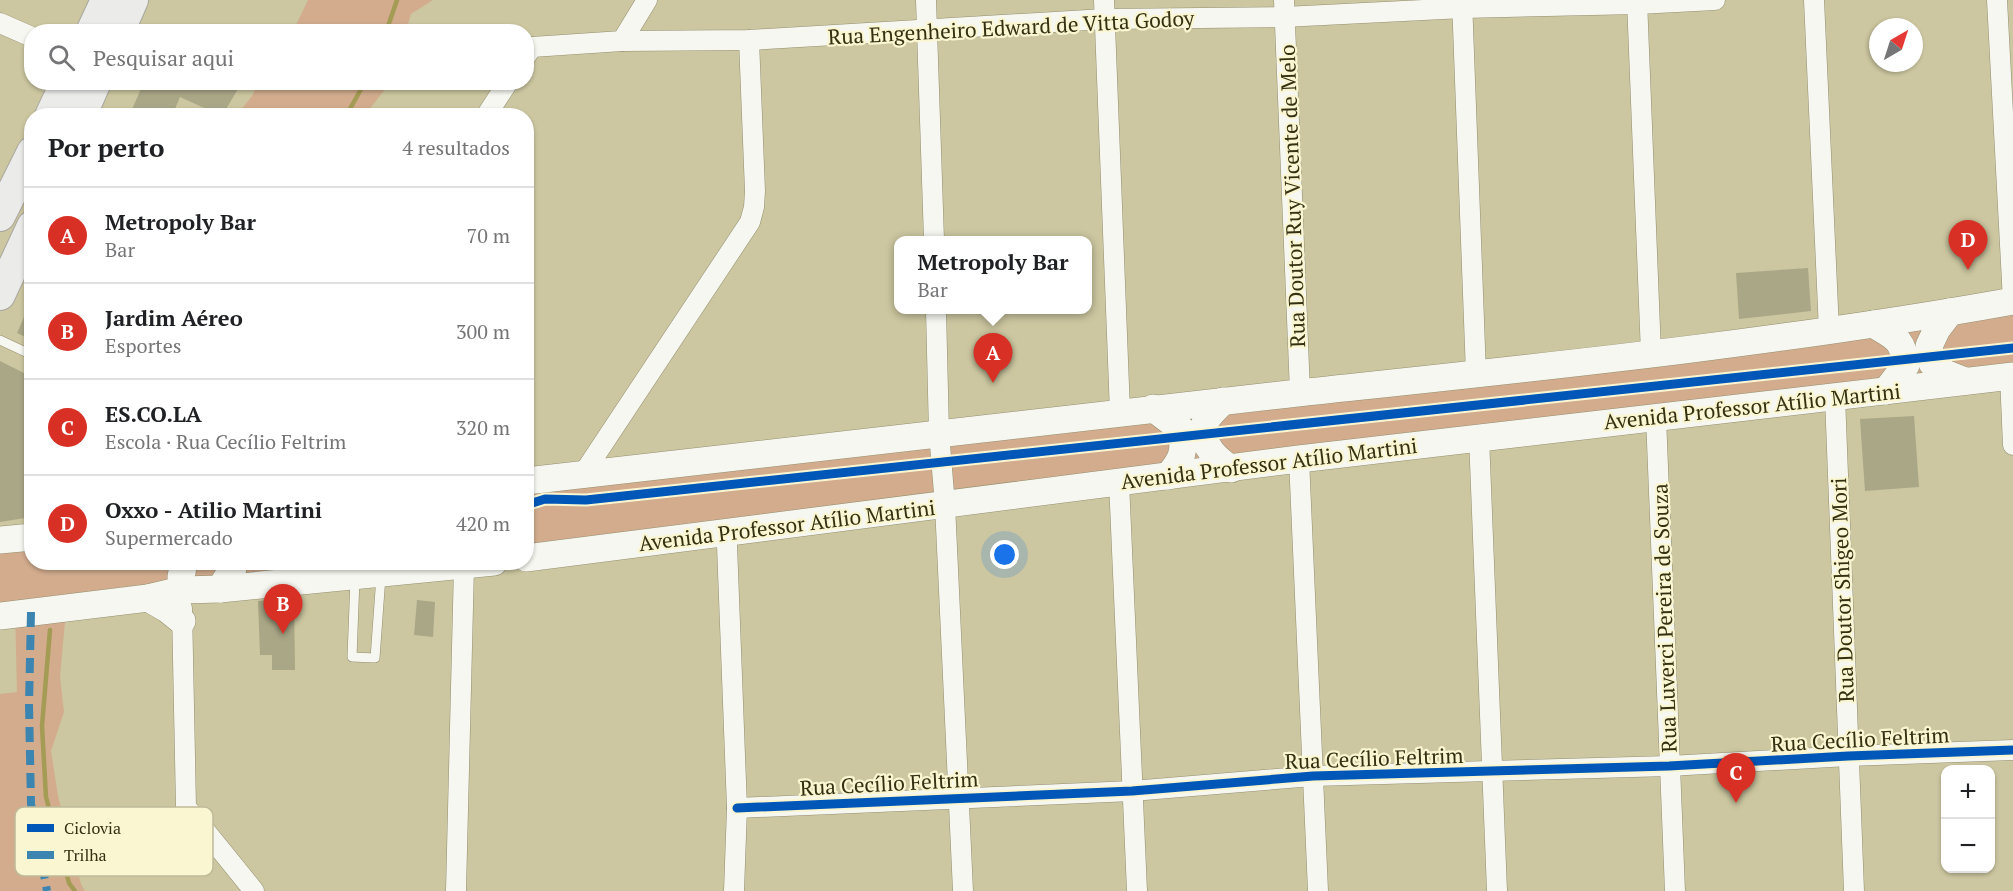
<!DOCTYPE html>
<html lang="pt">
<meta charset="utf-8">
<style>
:root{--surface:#fff;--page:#f6f6f6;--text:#202124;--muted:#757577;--line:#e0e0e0;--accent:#d93025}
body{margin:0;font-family:"PT Serif",serif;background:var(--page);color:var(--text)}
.controls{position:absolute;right:18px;bottom:18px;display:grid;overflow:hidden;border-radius:12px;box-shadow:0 2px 4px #0004}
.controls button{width:54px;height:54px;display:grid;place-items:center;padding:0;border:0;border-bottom:2px solid var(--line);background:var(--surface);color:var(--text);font:30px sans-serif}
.compass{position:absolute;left:1869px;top:18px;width:54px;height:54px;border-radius:50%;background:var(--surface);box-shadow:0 2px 4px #0004;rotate:39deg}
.you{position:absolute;left:1005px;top:555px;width:21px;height:21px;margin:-15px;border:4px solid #fff;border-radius:50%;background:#1a73e8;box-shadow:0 0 0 9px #1a73e833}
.badge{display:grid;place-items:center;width:39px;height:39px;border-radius:50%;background:var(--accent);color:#fff;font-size:20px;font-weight:700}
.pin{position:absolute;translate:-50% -50px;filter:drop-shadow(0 2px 3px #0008)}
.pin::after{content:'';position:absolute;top:32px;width:21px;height:18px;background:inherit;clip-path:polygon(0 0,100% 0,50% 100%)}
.popup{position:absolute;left:894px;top:236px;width:198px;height:78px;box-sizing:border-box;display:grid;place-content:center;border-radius:12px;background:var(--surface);filter:drop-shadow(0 2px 4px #0005);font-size:20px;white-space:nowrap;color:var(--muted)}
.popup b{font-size:22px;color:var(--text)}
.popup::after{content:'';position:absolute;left:50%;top:100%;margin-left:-12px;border:12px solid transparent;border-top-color:var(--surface)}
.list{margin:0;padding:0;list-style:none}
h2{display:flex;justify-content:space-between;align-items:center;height:78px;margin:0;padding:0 24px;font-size:26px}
h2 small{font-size:20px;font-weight:400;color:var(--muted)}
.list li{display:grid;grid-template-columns:39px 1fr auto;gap:18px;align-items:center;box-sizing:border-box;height:96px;padding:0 24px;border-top:2px solid var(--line)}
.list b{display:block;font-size:22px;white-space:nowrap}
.list p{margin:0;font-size:20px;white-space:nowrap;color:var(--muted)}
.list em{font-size:20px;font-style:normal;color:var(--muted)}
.icon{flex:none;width:33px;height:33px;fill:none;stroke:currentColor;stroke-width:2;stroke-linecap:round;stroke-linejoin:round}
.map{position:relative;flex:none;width:2013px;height:891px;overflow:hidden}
.search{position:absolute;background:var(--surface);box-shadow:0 2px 4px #0004;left:24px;top:24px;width:510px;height:66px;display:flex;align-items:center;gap:15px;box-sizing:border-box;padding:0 21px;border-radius:24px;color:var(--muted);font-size:22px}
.panel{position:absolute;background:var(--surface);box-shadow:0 2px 4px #0004;left:24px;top:108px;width:510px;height:462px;border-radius:24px}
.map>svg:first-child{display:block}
.green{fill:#d2ac8d}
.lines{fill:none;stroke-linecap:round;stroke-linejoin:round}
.stream{stroke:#a49b54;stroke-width:4.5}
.building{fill:#aaa787}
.lane-casing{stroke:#938f6f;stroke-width:10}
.street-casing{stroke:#938f6f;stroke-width:21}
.secondary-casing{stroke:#938f6f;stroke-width:28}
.primary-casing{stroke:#a9a79d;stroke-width:32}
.lane{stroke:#f7f7f1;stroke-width:9}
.street{stroke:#f7f7f1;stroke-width:20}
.secondary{stroke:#f7f7f1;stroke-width:27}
.primary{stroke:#ebebea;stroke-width:30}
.quiet{stroke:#3c85b1;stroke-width:8;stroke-dasharray:15 8;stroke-linecap:butt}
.cycleway-casing{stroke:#faf6d2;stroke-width:13}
.cycleway{stroke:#0057b8;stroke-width:9}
.labels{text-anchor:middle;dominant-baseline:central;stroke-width:4.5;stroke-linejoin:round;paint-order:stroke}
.street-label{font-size:21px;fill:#343012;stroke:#faf6d2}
.key{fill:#faf6d2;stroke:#bfbb98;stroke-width:1.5}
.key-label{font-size:16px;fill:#343012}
</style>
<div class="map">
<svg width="2013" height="891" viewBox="0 0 2013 891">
<rect width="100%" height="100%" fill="#ccc7a0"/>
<g class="green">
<path d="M308 0H433L411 14 406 31H293Z"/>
<path d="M258 83V82L390 83 365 115H237L252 96Z"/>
<path d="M2013 303V370L527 545V483Z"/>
<path d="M31 540 32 562 359 563 66 610 60 677 64 712 51 751 58 796 81 884 85 891H0V694L17 692 15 610 0 611V544Z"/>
</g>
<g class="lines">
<g class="stream">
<path d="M386 32 397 0"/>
<path d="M346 116 365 82"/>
<path d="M50 630 42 726 46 797 69 883 75 891"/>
</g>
</g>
<g class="building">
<path d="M144 82H242L222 116 180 97 172 116H129Z"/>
<path d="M1808 268 1811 311 1739 319 1736 273Z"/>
<path d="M32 299V340L17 333Z"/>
<path d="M0 361 32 377V505L25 518 0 522Z"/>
<path d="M1914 416 1919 487 1865 491 1860 419Z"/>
<path d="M294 598 295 670H272V655H260L258 601Z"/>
<path d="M417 600 435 602 433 637 414 635Z"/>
</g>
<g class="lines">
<g class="lane-casing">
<g id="lane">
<path d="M0 340 32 355"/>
<path d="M355 579 352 657 375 658 381 576"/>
</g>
</g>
<g class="street-casing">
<g id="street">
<path d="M926 0 934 240"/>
<path d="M1104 0 1120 412"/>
<path d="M1284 0 1300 392"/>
<path d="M1462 0 1476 374"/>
<path d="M1637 0 1651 354"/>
<path d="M1814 0 1829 330"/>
<path d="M1997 0 2013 301"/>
<path d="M0 23 32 37"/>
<path d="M622 41 647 0"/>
<path d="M526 56 532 47 622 41 749 40 1105 19 1284 17 1463 8 1638 4 1715 0"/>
<path d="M486 116 508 82"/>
<path d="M936 310 939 433 945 505 963 891"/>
<path d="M2010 376 2013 445"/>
<path d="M1835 397 1854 891"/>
<path d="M1656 417 1675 891"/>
<path d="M1479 437 1497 891"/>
<path d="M1299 459 1318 891"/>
<path d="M583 474 750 222 754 207 755 191 749 40"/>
<path d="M1119 482 1137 891"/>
<path d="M727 545 737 808 734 891"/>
<path d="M182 608 186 807 254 891"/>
<path d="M737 808 1132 791 1313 776 1669 766 1848 756 2013 750"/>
<path d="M456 891 464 566"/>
</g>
</g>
<g class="secondary-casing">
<g id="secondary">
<path d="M1950 312 1937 329 1929 346 1932 363 1945 373 1965 381"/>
<path d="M1873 324C1895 337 1903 339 1906 365L1886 391"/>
<path d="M1223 401C1217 408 1205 417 1204 427 1202 447 1217 459 1231 469"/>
<path d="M1153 408 1182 430C1185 452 1182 460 1168 476"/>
<path d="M526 481C781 451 1035 421 1289 394 1531 368 1774 344 2013 301"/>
<path d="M0 540 32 537"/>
<path d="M526 558 1299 459 2013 376"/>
<path d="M220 589 233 568V562"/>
<path d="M182 590 181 577 184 562"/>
<path d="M148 598 167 609 182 621"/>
<path d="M0 616 148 598 182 590 220 589 494 562"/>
</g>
</g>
<g class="primary-casing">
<g id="primary">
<path d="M91 32 106 0"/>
<path d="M119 32 133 0"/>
<path d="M50 116 66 82"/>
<path d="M81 116 96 82"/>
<path d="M0 216 32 152"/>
<path d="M0 295 32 226"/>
</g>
</g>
<use href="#lane" class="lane"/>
<use href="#street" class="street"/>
<use href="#secondary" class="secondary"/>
<use href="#primary" class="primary"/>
<path class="quiet" d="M31 612 29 705 31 804 47 891"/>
<g class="cycleway-casing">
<g id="cycleway">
<path d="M526 505 545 499 586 500 2013 348"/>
<path d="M737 808 1132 791 1313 776 1669 766 1848 756 2013 750"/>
</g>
</g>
<use href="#cycleway" class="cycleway"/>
</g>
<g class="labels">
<g class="street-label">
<text transform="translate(1011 27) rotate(-3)">Rua Engenheiro Edward de Vitta Godoy</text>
<text transform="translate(1292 196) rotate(-92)">Rua Doutor Ruy Vicente de Melo</text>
<text transform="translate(1752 406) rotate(-6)">Avenida Professor Atílio Martini</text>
<text transform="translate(1269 463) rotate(-7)">Avenida Professor Atílio Martini</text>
<text transform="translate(787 525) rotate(-7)">Avenida Professor Atílio Martini</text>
<text transform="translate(1842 590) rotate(-92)">Rua Doutor Shigeo Mori</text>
<text transform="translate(1664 618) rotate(-92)">Rua Luverci Pereira de Souza</text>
<text transform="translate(1860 739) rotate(-3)">Rua Cecílio Feltrim</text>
<text transform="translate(1374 758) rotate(-2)">Rua Cecílio Feltrim</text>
<text transform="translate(889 783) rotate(-3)">Rua Cecílio Feltrim</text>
</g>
</g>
<rect x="15" y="807" width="198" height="69" rx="9" class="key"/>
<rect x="27" y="824" width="27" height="8" fill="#0057b8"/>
<rect x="27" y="851" width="27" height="8" fill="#3c85b1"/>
<g class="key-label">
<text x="64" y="834">Ciclovia</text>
<text x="64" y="861">Trilha</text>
</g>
</svg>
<div class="controls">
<button>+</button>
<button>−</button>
</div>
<svg class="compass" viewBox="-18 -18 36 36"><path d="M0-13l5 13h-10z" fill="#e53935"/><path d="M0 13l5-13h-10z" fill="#757577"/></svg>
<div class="you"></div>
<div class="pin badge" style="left:993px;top:383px">A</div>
<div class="popup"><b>Metropoly Bar</b>Bar</div>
<div class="pin badge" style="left:283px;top:634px">B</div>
<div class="pin badge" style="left:1736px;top:803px">C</div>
<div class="pin badge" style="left:1968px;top:270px">D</div>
<div class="search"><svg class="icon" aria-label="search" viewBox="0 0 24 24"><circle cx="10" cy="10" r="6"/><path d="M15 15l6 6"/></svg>Pesquisar aqui</div>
<section class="panel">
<h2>Por perto<small>4 resultados</small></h2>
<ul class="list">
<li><span class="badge">A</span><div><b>Metropoly Bar</b><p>Bar</p></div><em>70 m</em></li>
<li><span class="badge">B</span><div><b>Jardim Aéreo</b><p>Esportes</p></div><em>300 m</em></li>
<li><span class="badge">C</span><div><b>ES.CO.LA</b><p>Escola · Rua Cecílio Feltrim</p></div><em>320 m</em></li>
<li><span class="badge">D</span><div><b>Oxxo - Atilio Martini</b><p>Supermercado</p></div><em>420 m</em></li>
</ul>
</section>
</div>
